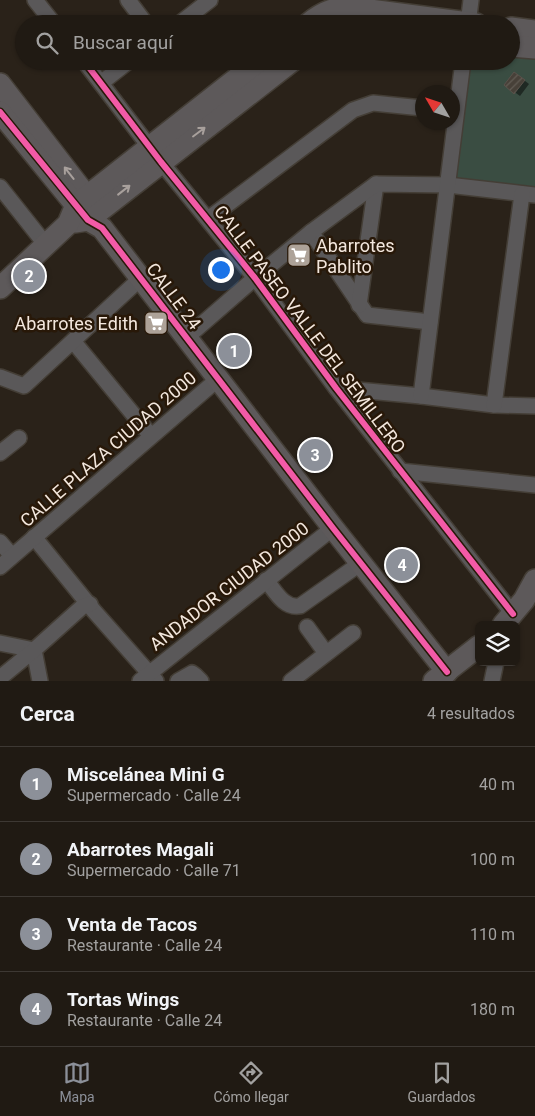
<!DOCTYPE html>
<html lang="es">
<meta charset="utf-8">
<style>
:root{--surface:#201a13;--page:#2d2721;--text:#f1f3f6;--muted:#a2a1a0;--line:#3d3833;--accent:#8c9099}
body{margin:0;font-family:Roboto,sans-serif;background:var(--page);color:var(--text)}
.controls{position:absolute;right:15px;bottom:15px;display:grid;overflow:hidden;border-radius:8px;box-shadow:0 1px 4px #0004}
.controls button{width:45px;height:45px;display:grid;place-items:center;padding:0;border:0;border-bottom:1px solid var(--line);background:var(--surface);color:var(--text);font:25px sans-serif}
.compass{position:absolute;left:415px;top:85px;width:45px;height:45px;border-radius:50%;background:var(--surface);box-shadow:0 1px 4px #0004;rotate:309deg}
.you{position:absolute;left:220px;top:269px;width:18px;height:18px;margin:-12px;border:4px solid #fff;border-radius:50%;background:#1a73e8;box-shadow:0 0 0 8px #1a73e833}
.badge{display:grid;place-items:center;width:32px;height:32px;border-radius:50%;background:var(--accent);color:#fff;font-size:16px;font-weight:700}
.pin{position:absolute;translate:-50% -50%;border:2px solid #fff;box-shadow:0 1px 5px #0006}
.list{margin:0;padding:0;list-style:none}
h2{display:flex;justify-content:space-between;align-items:center;height:65px;margin:0;padding:0 20px;font-size:21px}
h2 small{font-size:16px;font-weight:400;color:var(--muted)}
.list li{display:grid;grid-template-columns:32px 1fr auto;gap:15px;align-items:center;box-sizing:border-box;height:75px;padding:0 20px;border-top:1px solid var(--line)}
.list b{display:block;font-size:19px;white-space:nowrap}
.list p{margin:0;font-size:16px;white-space:nowrap;color:var(--muted)}
.list em{font-size:16px;font-style:normal;color:var(--muted)}
.icon{flex:none;width:28px;height:28px;fill:none;stroke:currentColor;stroke-width:2;stroke-linecap:round;stroke-linejoin:round}
.map{position:relative;flex:none;width:535px;height:681px;overflow:hidden}
.search{position:absolute;background:var(--surface);box-shadow:0 1px 4px #0004;left:15px;right:15px;top:15px;height:55px;display:flex;align-items:center;gap:12px;box-sizing:border-box;padding:0 18px;border-radius:28px;color:var(--muted);font-size:19px}
.sheet{height:365px;background:var(--surface)}
nav{display:flex;justify-content:space-around;align-items:center;box-sizing:border-box;height:70px;border-top:1px solid var(--line);background:var(--surface);font-size:14px;color:var(--muted)}
nav a{display:grid;justify-items:center;gap:2px}
nav .on{color:var(--accent)}
.map>svg:first-child{display:block}
.green{fill:#3a4d42}
.shadow{fill:#0007}
.building{fill:url(#building-hatch);stroke:#5a524b}
.lines{fill:none;stroke-linecap:round;stroke-linejoin:round}
.street-casing{stroke:#443e36;stroke-width:18}
.secondary-casing{stroke:#443e36;stroke-width:24}
.street{stroke:#5a5859;stroke-width:15}
.secondary{stroke:#5d595a;stroke-width:21}
.cycleway-casing{stroke:#281808;stroke-width:9}
.cycleway{stroke:#f35aa7;stroke-width:6}
.oneway{stroke:#a8a09c}
.labels{text-anchor:middle;dominant-baseline:central;stroke-width:5;stroke-linejoin:round;paint-order:stroke}
.poi-label{font-size:18px;fill:#f3e7dd;stroke:#281808;text-anchor:start}
.street-label{font-size:18px;fill:#f3e7dd;stroke:#281808}
</style>
<div class="map">
<svg width="535" height="681" viewBox="0 0 535 681">
<defs>
<pattern id="building-hatch" width="6" height="6" patternUnits="userSpaceOnUse" patternTransform="scale(1.25)"><rect width="6" height="6" fill="#474038"/><path d="M-1 1l2-2M0 6l6-6M5 7l2-2" fill="none" stroke="#625c54"/></pattern>
</defs>
<rect width="100%" height="100%" fill="#2a2219"/>
<path class="green" d="M511 52 535 54V188L453 179 462 61H511Z"/>
<path class="shadow" d="M515 73 529 84 520 96 505 85Z"/>
<path class="building" d="M514 72 525 80 514 94 504 85Z"/>
<g class="lines">
<g class="street-casing">
<g id="street">
<path d="M35 0 54 24"/>
<path d="M128 0 146 24"/>
<path d="M179 24 210 0"/>
<path d="M468 24 471 0"/>
<path d="M84 61 161 162 255 278 336 388 513 614"/>
<path d="M101 83 129 61"/>
<path d="M0 187 46 245"/>
<path d="M208 219 353 110 373 103 422 108"/>
<path d="M311 232 367 315 430 322"/>
<path d="M359 305 376 184"/>
<path d="M186 338 255 278 311 232 376 184 448 185 535 195"/>
<path d="M73 341 151 436"/>
<path d="M0 377 24 386 141 278"/>
<path d="M336 388 421 396 494 405 535 406"/>
<path d="M421 396 463 61"/>
<path d="M494 405 522 194"/>
<path d="M0 453 19 438"/>
<path d="M400 471 535 485"/>
<path d="M34 537 94 611 156 681"/>
<path d="M0 542 12 556"/>
<path d="M0 567 218 379"/>
<path d="M266 580C275 591 284 609 300 606L361 563"/>
<path d="M307 627 323 649 324 655"/>
<path d="M0 643 34 650 40 681"/>
<path d="M0 678 34 650 82 607 90 604"/>
<path d="M140 681 333 528"/>
<path d="M178 681 192 673 196 676 201 681"/>
<path d="M291 681 353 633"/>
<path d="M492 681 496 662"/>
</g>
</g>
<g class="secondary-casing">
<g id="secondary">
<path d="M308 24C325 10 334 8 355 8L476 24"/>
<path d="M511 28 535 31"/>
<path d="M511 46 535 48"/>
<path d="M0 84 81 189"/>
<path d="M0 112 88 220 102 228 333 528 447 672"/>
<path d="M75 222 88 220 292 61"/>
<path d="M0 288 68 224 76 205 259 61"/>
<path d="M503 625 524 600 535 580"/>
<path d="M434 681 479 646"/>
</g>
</g>
<use href="#street" class="street"/>
<use href="#secondary" class="secondary"/>
<g class="cycleway-casing">
<g id="cycleway">
<path d="M84 61 161 162 255 278 336 388 513 614"/>
<path d="M0 112 88 220 102 228 333 528 447 672"/>
</g>
</g>
<use href="#cycleway" class="cycleway"/>
</g>
<defs><path id="oneway-shaft" d="M-6 0H5M1.5-3L5.5 0L1.5 3" fill="none" stroke-width="1.6" stroke-linecap="round" stroke-linejoin="round" transform="scale(1.25)"/></defs>
<g class="oneway">
<use href="#oneway-shaft" transform="translate(199 132) rotate(-37)"/>
<use href="#oneway-shaft" transform="translate(69 173) rotate(-128)"/>
<use href="#oneway-shaft" transform="translate(124 190) rotate(-38)"/>
</g>
<defs>
<g id="supermarket-square" transform="scale(1.25)"><rect x="-9" y="-9" width="18" height="18" rx="4" fill="#ada298" stroke="#281808"/><path d="M-6-5.5h2.5l.6 2H6L4.5 2H-2.5L-4.4-4H-6ZM-1.5 3.2a1.3 1.3 0 1 0 .1 0ZM3 3.2a1.3 1.3 0 1 0 .1 0Z" fill="#fff"/></g>
</defs>
<g fill-rule="evenodd">
<use href="#supermarket-square" x="299" y="255"/>
<use href="#supermarket-square" x="156" y="323"/>
</g>
<g class="labels">
<g class="poi-label">
<text x="316" y="245">Abarrotes<tspan x="316" dy="21">Pablito</tspan></text>
<text x="138" y="323" text-anchor="end">Abarrotes Edith</text>
</g>
<g class="street-label">
<text transform="translate(174 296) rotate(53)">CALLE 24</text>
<text transform="translate(310 329) rotate(53)">CALLE PASEO VALLE DEL SEMILLERO</text>
<text transform="translate(108 449) rotate(-41)">CALLE PLAZA CIUDAD 2000</text>
<text transform="translate(229 586) rotate(-38)">ANDADOR CIUDAD 2000</text>
</g>
</g>
</svg>
<div class="controls">
<button><svg class="icon" aria-label="layers" viewBox="0 0 24 24"><path d="M12 4l9 5-9 5-9-5zM3 14l9 5 9-5"/></svg></button>
</div>
<svg class="compass" viewBox="-18 -18 36 36"><path d="M0-13l5 13h-10z" fill="#e53935"/><path d="M0 13l5-13h-10z" fill="#a2a1a0"/></svg>
<div class="you"></div>
<div class="pin badge" style="left:234px;top:351px">1</div>
<div class="pin badge" style="left:29px;top:276px">2</div>
<div class="pin badge" style="left:315px;top:455px">3</div>
<div class="pin badge" style="left:402px;top:565px">4</div>
<div class="search"><svg class="icon" aria-label="search" viewBox="0 0 24 24"><circle cx="10" cy="10" r="6"/><path d="M15 15l6 6"/></svg>Buscar aquí</div>
</div>
<section class="sheet">
<h2>Cerca<small>4 resultados</small></h2>
<ul class="list">
<li><span class="badge">1</span><div><b>Miscelánea Mini G</b><p>Supermercado · Calle 24</p></div><em>40 m</em></li>
<li><span class="badge">2</span><div><b>Abarrotes Magali</b><p>Supermercado · Calle 71</p></div><em>100 m</em></li>
<li><span class="badge">3</span><div><b>Venta de Tacos</b><p>Restaurante · Calle 24</p></div><em>110 m</em></li>
<li><span class="badge">4</span><div><b>Tortas Wings</b><p>Restaurante · Calle 24</p></div><em>180 m</em></li>
</ul>
</section>
<nav>
<a class="on"><svg class="icon" aria-label="map" viewBox="0 0 24 24"><path d="M3 6l6-2 6 2 6-2v14l-6 2-6-2-6 2zM9 4v14M15 6v14"/></svg>Mapa</a>
<a><svg class="icon" aria-label="directions" viewBox="0 0 24 24"><path d="M12 3l9 9-9 9-9-9zM9 14v-3h6M13 9l2 2-2 2"/></svg>Cómo llegar</a>
<a><svg class="icon" aria-label="saved" viewBox="0 0 24 24"><path d="M7 4h10v16l-5-4-5 4z"/></svg>Guardados</a>
</nav>
